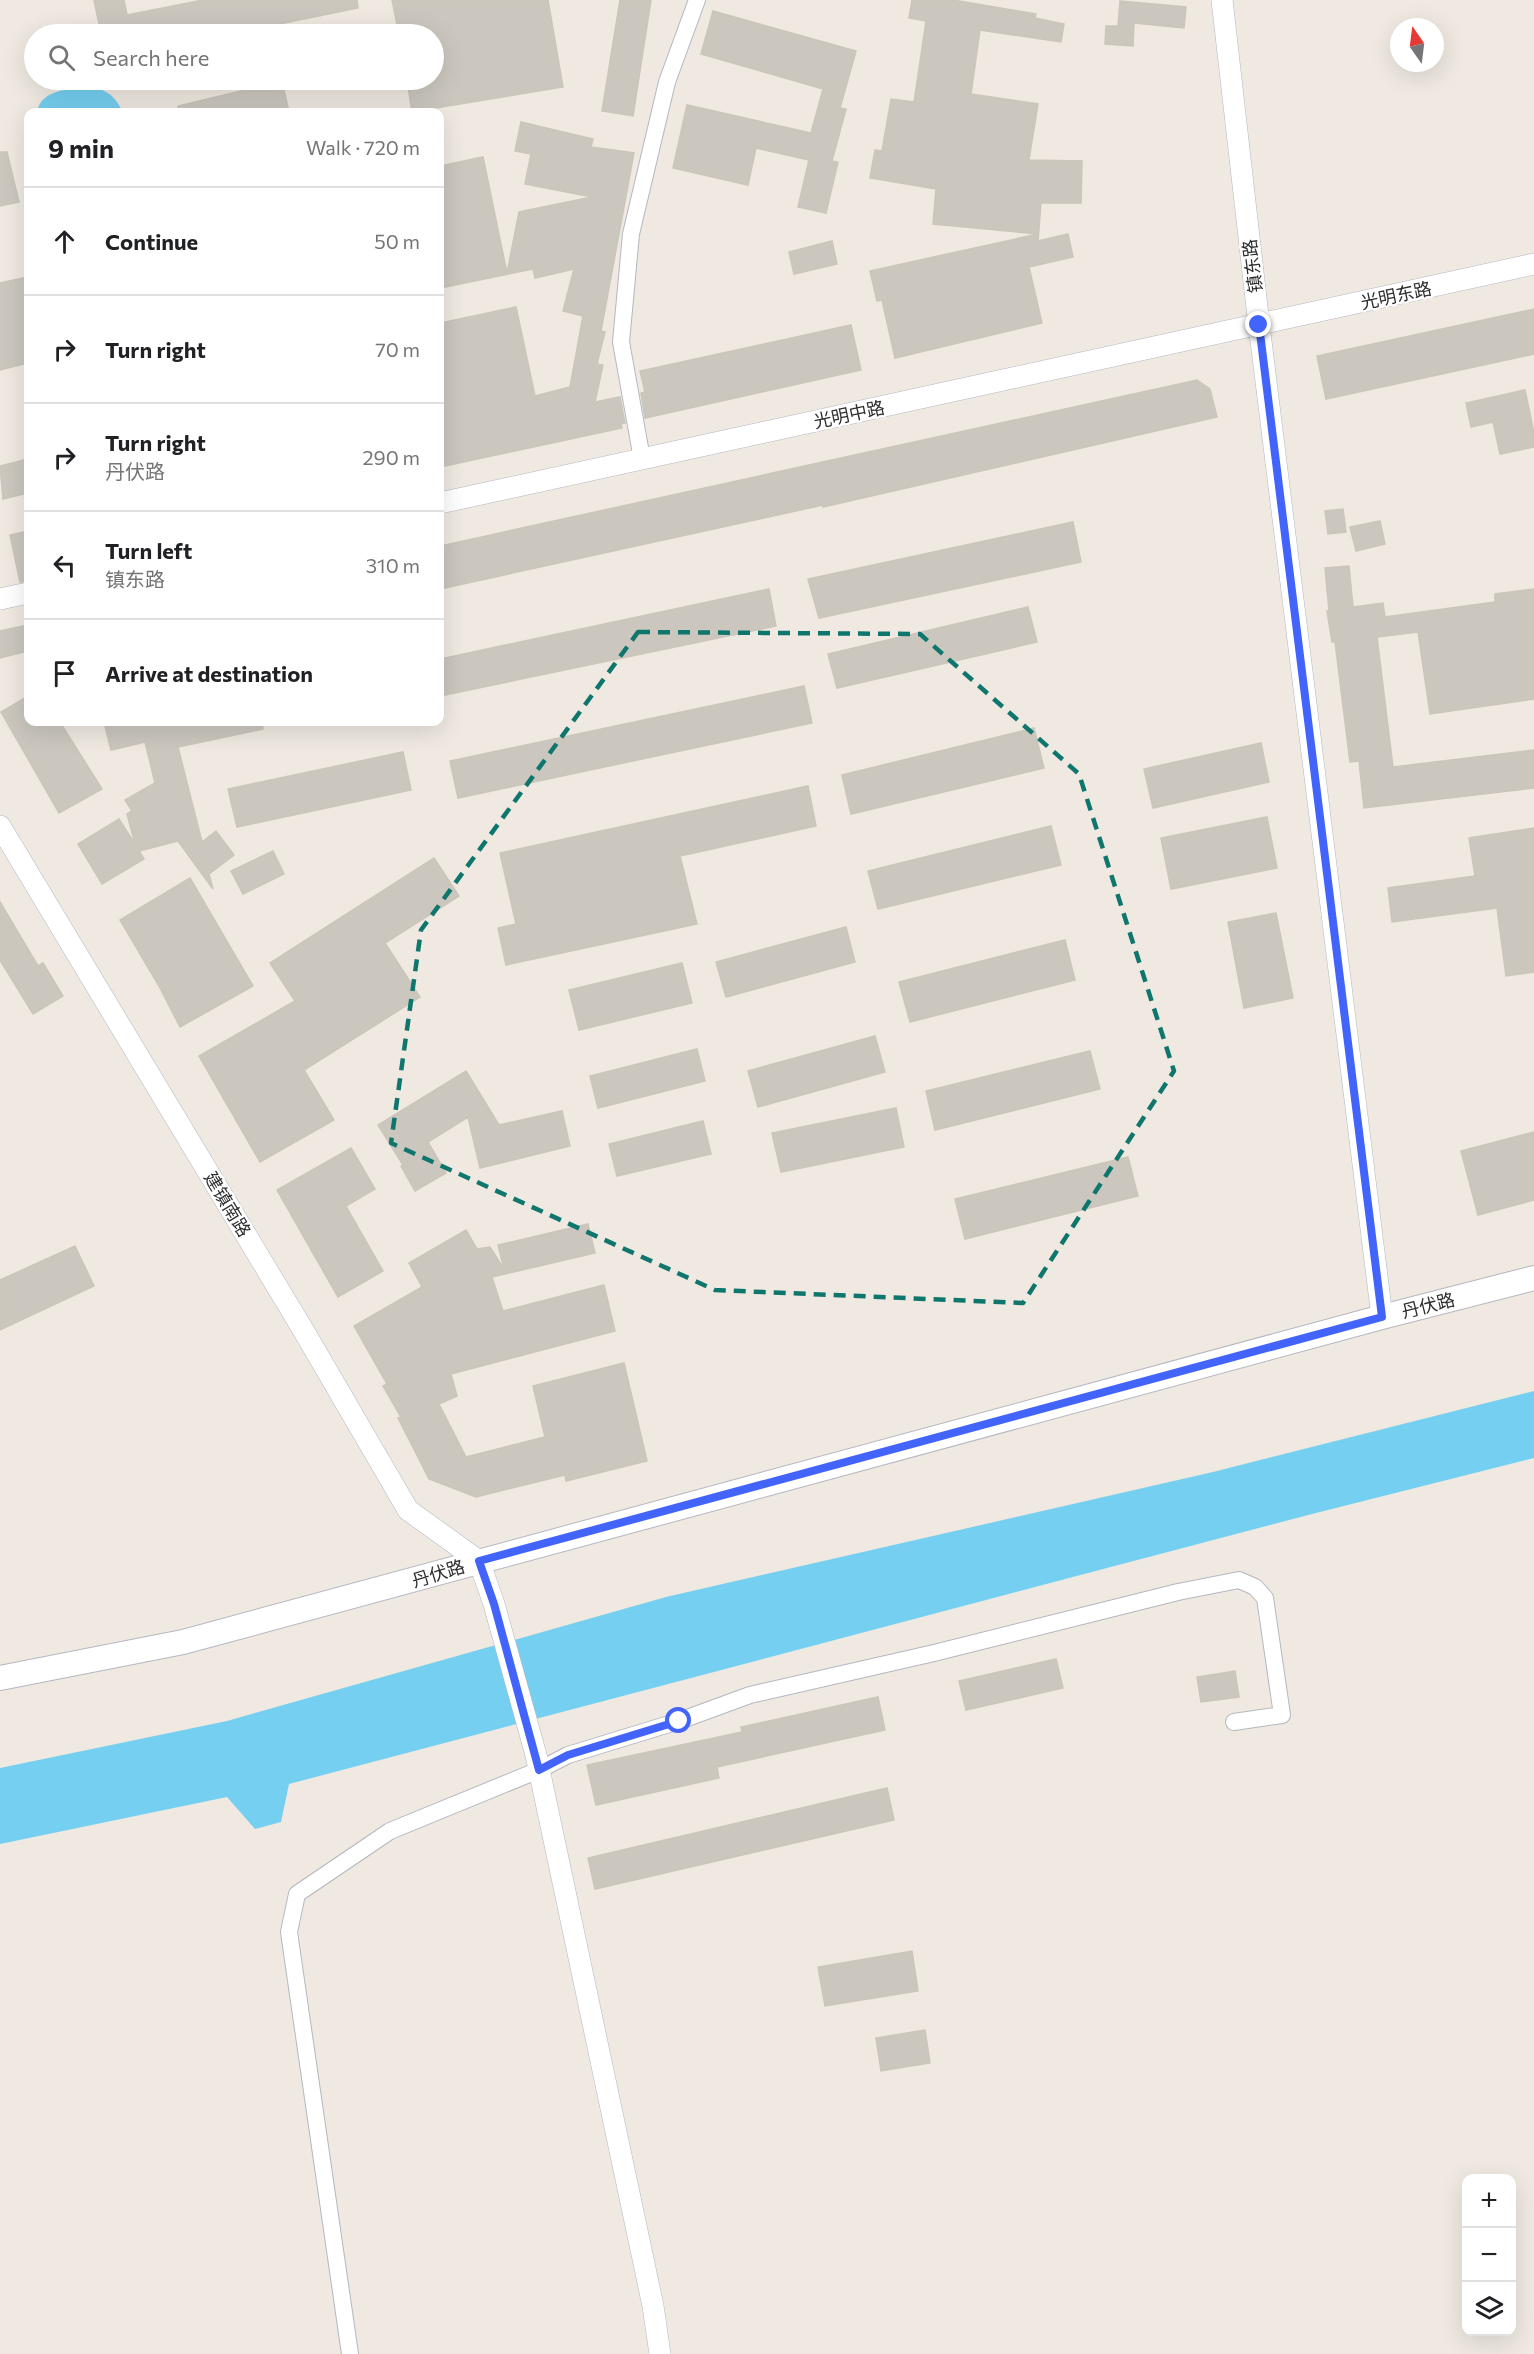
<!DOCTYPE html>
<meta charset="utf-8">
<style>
:root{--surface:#fff;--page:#f2f2f2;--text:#202124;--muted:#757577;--line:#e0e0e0}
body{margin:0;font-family:Commissioner,"Noto Sans SC",sans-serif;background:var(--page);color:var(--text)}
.controls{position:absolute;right:18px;bottom:18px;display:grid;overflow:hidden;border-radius:12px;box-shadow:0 6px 24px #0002}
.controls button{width:54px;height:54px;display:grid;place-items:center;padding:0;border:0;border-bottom:2px solid var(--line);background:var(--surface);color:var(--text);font:30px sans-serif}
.compass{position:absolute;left:1390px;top:18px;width:54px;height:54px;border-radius:50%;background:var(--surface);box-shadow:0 6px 24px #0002;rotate:346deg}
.stop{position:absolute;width:18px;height:18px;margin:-14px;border:4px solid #4264fb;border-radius:50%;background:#fff}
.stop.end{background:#4264fb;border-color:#fff;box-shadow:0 2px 6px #0008}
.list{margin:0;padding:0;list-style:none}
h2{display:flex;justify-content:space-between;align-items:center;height:78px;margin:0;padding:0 24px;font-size:26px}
h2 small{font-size:20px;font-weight:400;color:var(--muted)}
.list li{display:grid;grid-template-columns:39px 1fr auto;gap:18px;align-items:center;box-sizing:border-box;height:108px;padding:0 24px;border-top:2px solid var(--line)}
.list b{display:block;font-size:22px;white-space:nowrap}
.list p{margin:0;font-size:20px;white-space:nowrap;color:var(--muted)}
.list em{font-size:20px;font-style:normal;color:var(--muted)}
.icon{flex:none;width:33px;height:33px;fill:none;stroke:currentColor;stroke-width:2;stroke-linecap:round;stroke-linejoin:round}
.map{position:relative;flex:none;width:1534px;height:2354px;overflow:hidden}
.search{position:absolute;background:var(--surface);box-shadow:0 6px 24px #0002;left:24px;top:24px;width:420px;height:66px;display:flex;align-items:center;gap:15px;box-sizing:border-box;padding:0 21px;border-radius:33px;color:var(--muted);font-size:22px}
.panel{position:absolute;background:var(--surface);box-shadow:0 6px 24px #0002;left:24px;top:108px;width:420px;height:618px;border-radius:12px}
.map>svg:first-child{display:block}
.water{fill:#75cff0}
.building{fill:#cbc7bf;stroke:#cbc5ba;stroke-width:1.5}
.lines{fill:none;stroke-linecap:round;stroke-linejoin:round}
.minor-casing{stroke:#b4b7c1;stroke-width:18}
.tertiary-casing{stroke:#b4b7c1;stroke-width:22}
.secondary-casing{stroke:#b4b7c1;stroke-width:26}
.minor{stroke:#fff;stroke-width:16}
.tertiary{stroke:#fff;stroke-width:21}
.secondary{stroke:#fff;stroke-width:24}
.route{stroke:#4264fb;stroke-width:8}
.marked{fill:none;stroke:#0f766e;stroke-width:4.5;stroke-dasharray:12 8;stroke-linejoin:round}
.labels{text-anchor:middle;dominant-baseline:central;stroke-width:4.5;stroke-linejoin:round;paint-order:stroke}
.street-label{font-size:18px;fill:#2e2e2e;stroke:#fff}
</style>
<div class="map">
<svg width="1534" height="2354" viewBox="0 0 1534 2354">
<rect width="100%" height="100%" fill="#efe9e1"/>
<g class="water">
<path d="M89 87C108 90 114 95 123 112H37C41 89 70 89 89 87Z"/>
<path d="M1534 1391V1458L1312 1514 289 1784 281 1822 255 1829 227 1797 0 1844V1768L227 1721 666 1597 1213 1472Z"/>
</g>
<g class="building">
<path d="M94 0H124L127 15 203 0H357L358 8 255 29V32L245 34H101Z"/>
<path d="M392 0H548L563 87 412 112 407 80H434V34H399Z"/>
<path d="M620 0H651L633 116 602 111Z"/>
<path d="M912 0H953L1036 14 1035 18 1064 24 1061 42 980 30 971 94 1038 104 1029 160 1082 161 1081 203H1041L1038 241 1068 234 1073 257 1029 267 1042 323 895 358 882 300 877 301 870 271 1038 234 933 224 936 189 870 178 875 150 882 151 891 99 914 102 926 21 909 18Z"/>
<path d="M1120 1 1186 7 1184 28 1134 23 1133 46 1105 44 1106 26H1118Z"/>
<path d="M713 11 856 51 840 108 846 109 832 161 838 162 826 213 798 207 809 160 756 148 748 185 673 168 687 105 811 133 823 89 701 54Z"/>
<path d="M282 81 289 112H178V106Z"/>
<path d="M521 122 593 139 591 147 634 153 601 331 605 332 597 364 603 365 595 402 620 397 625 423 621 424 622 428 440 467V323L516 307 535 396 570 387 583 316 563 311 574 269 535 278 533 269 440 288V166L483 157 507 273 519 212 592 197 525 184 531 154 515 151Z"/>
<path d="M0 152H7L19 202 0 206Z"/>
<path d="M832 241 837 264 794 274 789 252Z"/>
<path d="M28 277V363L0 370V283Z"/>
<path d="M1534 309V354L1326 399 1317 356Z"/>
<path d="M851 325 861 370 645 418 641 393 645 392 640 371Z"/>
<path d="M1197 380 1210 389 1217 417 823 507V505L440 589V546Z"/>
<path d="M1525 390 1534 433V447L1500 454 1493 422 1471 427 1466 403Z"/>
<path d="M28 459V493L3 499 0 466Z"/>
<path d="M1343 509 1346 532 1328 534 1325 511Z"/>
<path d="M1380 521 1385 544 1356 551 1350 527Z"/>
<path d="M1073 522 1081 562 819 618 808 579Z"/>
<path d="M28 531V581L20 582 10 535Z"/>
<path d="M1349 566 1353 607 1383 603 1385 617 1495 602V594L1534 589V699L1430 714 1418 632 1377 637 1393 767 1534 750V788L1364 808 1359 761 1350 762 1335 642H1332L1327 611H1329L1325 568Z"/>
<path d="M769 589 776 626 440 696V659Z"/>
<path d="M1028 607 1037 642 837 688 828 654Z"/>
<path d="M28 625V651L0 658V631Z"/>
<path d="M804 686 812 723 458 798 450 761Z"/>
<path d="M28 696V722H60L102 789 59 813 1 712Z"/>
<path d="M104 722H262L263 729 178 747 202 842 216 831 234 855 209 874 213 889 178 841 139 851 144 859 102 884 78 844 119 819 135 844 127 814 132 811 125 800 155 783 145 742 111 750Z"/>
<path d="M1034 728 1044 768 851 814 842 775Z"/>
<path d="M1261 743 1269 782 1153 808 1144 769Z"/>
<path d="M403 752 411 790 237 827 228 789Z"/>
<path d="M808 786 816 826 680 856 697 924 506 965 498 928 516 924 500 853Z"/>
<path d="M1267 817 1277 868 1171 889 1161 838Z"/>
<path d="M1051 826 1061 865 878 909 868 871Z"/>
<path d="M1534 828V972L1506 976 1497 908 1392 922 1388 888 1475 876 1469 838Z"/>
<path d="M273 851 284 874 243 894 231 871Z"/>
<path d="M434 858 459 896 385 943 420 997 304 1070 334 1120 260 1162 199 1056 295 1001 270 963Z"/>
<path d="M190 878 253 986 180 1027 159 986 120 920Z"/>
<path d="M0 902 38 966 43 963 63 996 33 1014 0 960Z"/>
<path d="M1276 913 1293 998 1244 1008 1228 922Z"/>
<path d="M846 927 855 962 726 997 716 962Z"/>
<path d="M1065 940 1075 980 910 1022 899 982Z"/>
<path d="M682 963 692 1003 579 1030 569 990Z"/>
<path d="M875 1036 885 1072 758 1107 748 1071Z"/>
<path d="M697 1049 705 1081 598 1108 590 1076Z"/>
<path d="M1090 1051 1100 1089 935 1130 926 1091Z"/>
<path d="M466 1071 499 1125 562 1111 570 1146 480 1168 468 1117 428 1142 446 1173 415 1191 401 1166 403 1165 378 1125Z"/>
<path d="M896 1108 904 1147 781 1172 772 1133Z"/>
<path d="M703 1121 711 1154 617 1176 609 1144Z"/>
<path d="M1534 1132V1200L1478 1215 1461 1151Z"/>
<path d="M351 1148 375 1189 346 1206 383 1271 338 1297 277 1190Z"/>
<path d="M1128 1157 1138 1196 965 1239 955 1199Z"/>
<path d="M588 1224 595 1253 492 1277 503 1311 604 1285 615 1331 451 1374 457 1396 439 1404 466 1457 545 1437 533 1386 624 1363 647 1461 566 1481 565 1475 476 1497 429 1479 398 1418 401 1417 383 1386 387 1384 354 1326 422 1287 409 1263 466 1230 477 1249 490 1247 504 1269 498 1245Z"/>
<path d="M75 1246 94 1286 0 1330V1280Z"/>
<path d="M1056 1659 1063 1688 966 1710 959 1681Z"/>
<path d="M1235 1671 1239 1697 1201 1702 1197 1677Z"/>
<path d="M878 1697 885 1730 717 1767 719 1778 596 1805 587 1765 742 1732 741 1727Z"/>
<path d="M887 1788 894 1820 595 1889 588 1858Z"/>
<path d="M912 1951 918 1991 825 2006 818 1967Z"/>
<path d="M925 2030 930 2063 881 2071 876 2038Z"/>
</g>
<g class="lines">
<g class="minor-casing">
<g id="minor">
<path d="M642 459 621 342 631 234 667 82 697 0"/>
<path d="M350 2354 289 1932 297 1894 390 1831 539 1770 568 1755 679 1721 750 1695 934 1653 1178 1592 1239 1580 1255 1587 1265 1598 1282 1715 1234 1722"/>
</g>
</g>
<g class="tertiary-casing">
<g id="tertiary">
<path d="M1222 0 1259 325 1382 1317"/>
<path d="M440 503 1534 264"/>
<path d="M0 599 28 593"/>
<path d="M0 826 305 1333 408 1510 479 1561 494 1604 536 1755 653 2306 660 2354"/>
</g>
</g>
<g class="secondary-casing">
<path id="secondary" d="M0 1678 183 1642 1382 1317 1534 1278"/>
</g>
<use href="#minor" class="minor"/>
<use href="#tertiary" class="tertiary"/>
<use href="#secondary" class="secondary"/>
</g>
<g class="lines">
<path class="route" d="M679 1721 568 1755 539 1770 494 1604 479 1561 1382 1317 1259 325"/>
</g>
<path class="marked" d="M638 632 920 634 1079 774 1174 1071 1023 1303 715 1290 391 1143 421 930Z"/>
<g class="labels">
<g class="street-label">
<text transform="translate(1252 266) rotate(-97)">镇东路</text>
<text transform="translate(1396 295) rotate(-12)">光明东路</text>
<text transform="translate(849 414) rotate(-12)">光明中路</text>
<text transform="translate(228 1204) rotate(59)">建镇南路</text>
<text transform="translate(1428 1305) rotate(-14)">丹伏路</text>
<text transform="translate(438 1573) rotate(-17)">丹伏路</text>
</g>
</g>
</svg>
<div class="controls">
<button>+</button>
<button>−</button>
<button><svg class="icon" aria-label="layers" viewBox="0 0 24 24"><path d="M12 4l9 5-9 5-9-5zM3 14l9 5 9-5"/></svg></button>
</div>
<svg class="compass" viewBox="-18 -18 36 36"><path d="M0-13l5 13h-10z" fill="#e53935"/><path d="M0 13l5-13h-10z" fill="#757577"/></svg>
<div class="stop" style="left:679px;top:1721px"></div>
<div class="stop end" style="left:1259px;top:325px"></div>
<div class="search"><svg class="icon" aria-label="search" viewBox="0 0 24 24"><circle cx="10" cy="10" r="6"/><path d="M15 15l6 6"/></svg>Search here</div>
<section class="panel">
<h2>9 min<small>Walk · 720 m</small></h2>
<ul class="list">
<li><svg class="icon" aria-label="ahead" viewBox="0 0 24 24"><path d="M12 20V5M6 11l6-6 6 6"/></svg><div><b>Continue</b></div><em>50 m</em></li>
<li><svg class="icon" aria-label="right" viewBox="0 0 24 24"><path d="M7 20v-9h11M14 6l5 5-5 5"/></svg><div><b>Turn right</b></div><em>70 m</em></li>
<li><svg class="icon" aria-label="right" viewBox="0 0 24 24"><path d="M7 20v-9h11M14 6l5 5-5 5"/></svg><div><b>Turn right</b><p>丹伏路</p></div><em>290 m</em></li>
<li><svg class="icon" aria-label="left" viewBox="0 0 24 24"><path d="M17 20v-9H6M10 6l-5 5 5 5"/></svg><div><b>Turn left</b><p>镇东路</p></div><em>310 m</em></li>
<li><svg class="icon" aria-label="arrive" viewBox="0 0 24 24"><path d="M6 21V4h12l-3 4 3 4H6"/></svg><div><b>Arrive at destination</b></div></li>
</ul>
</section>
</div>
